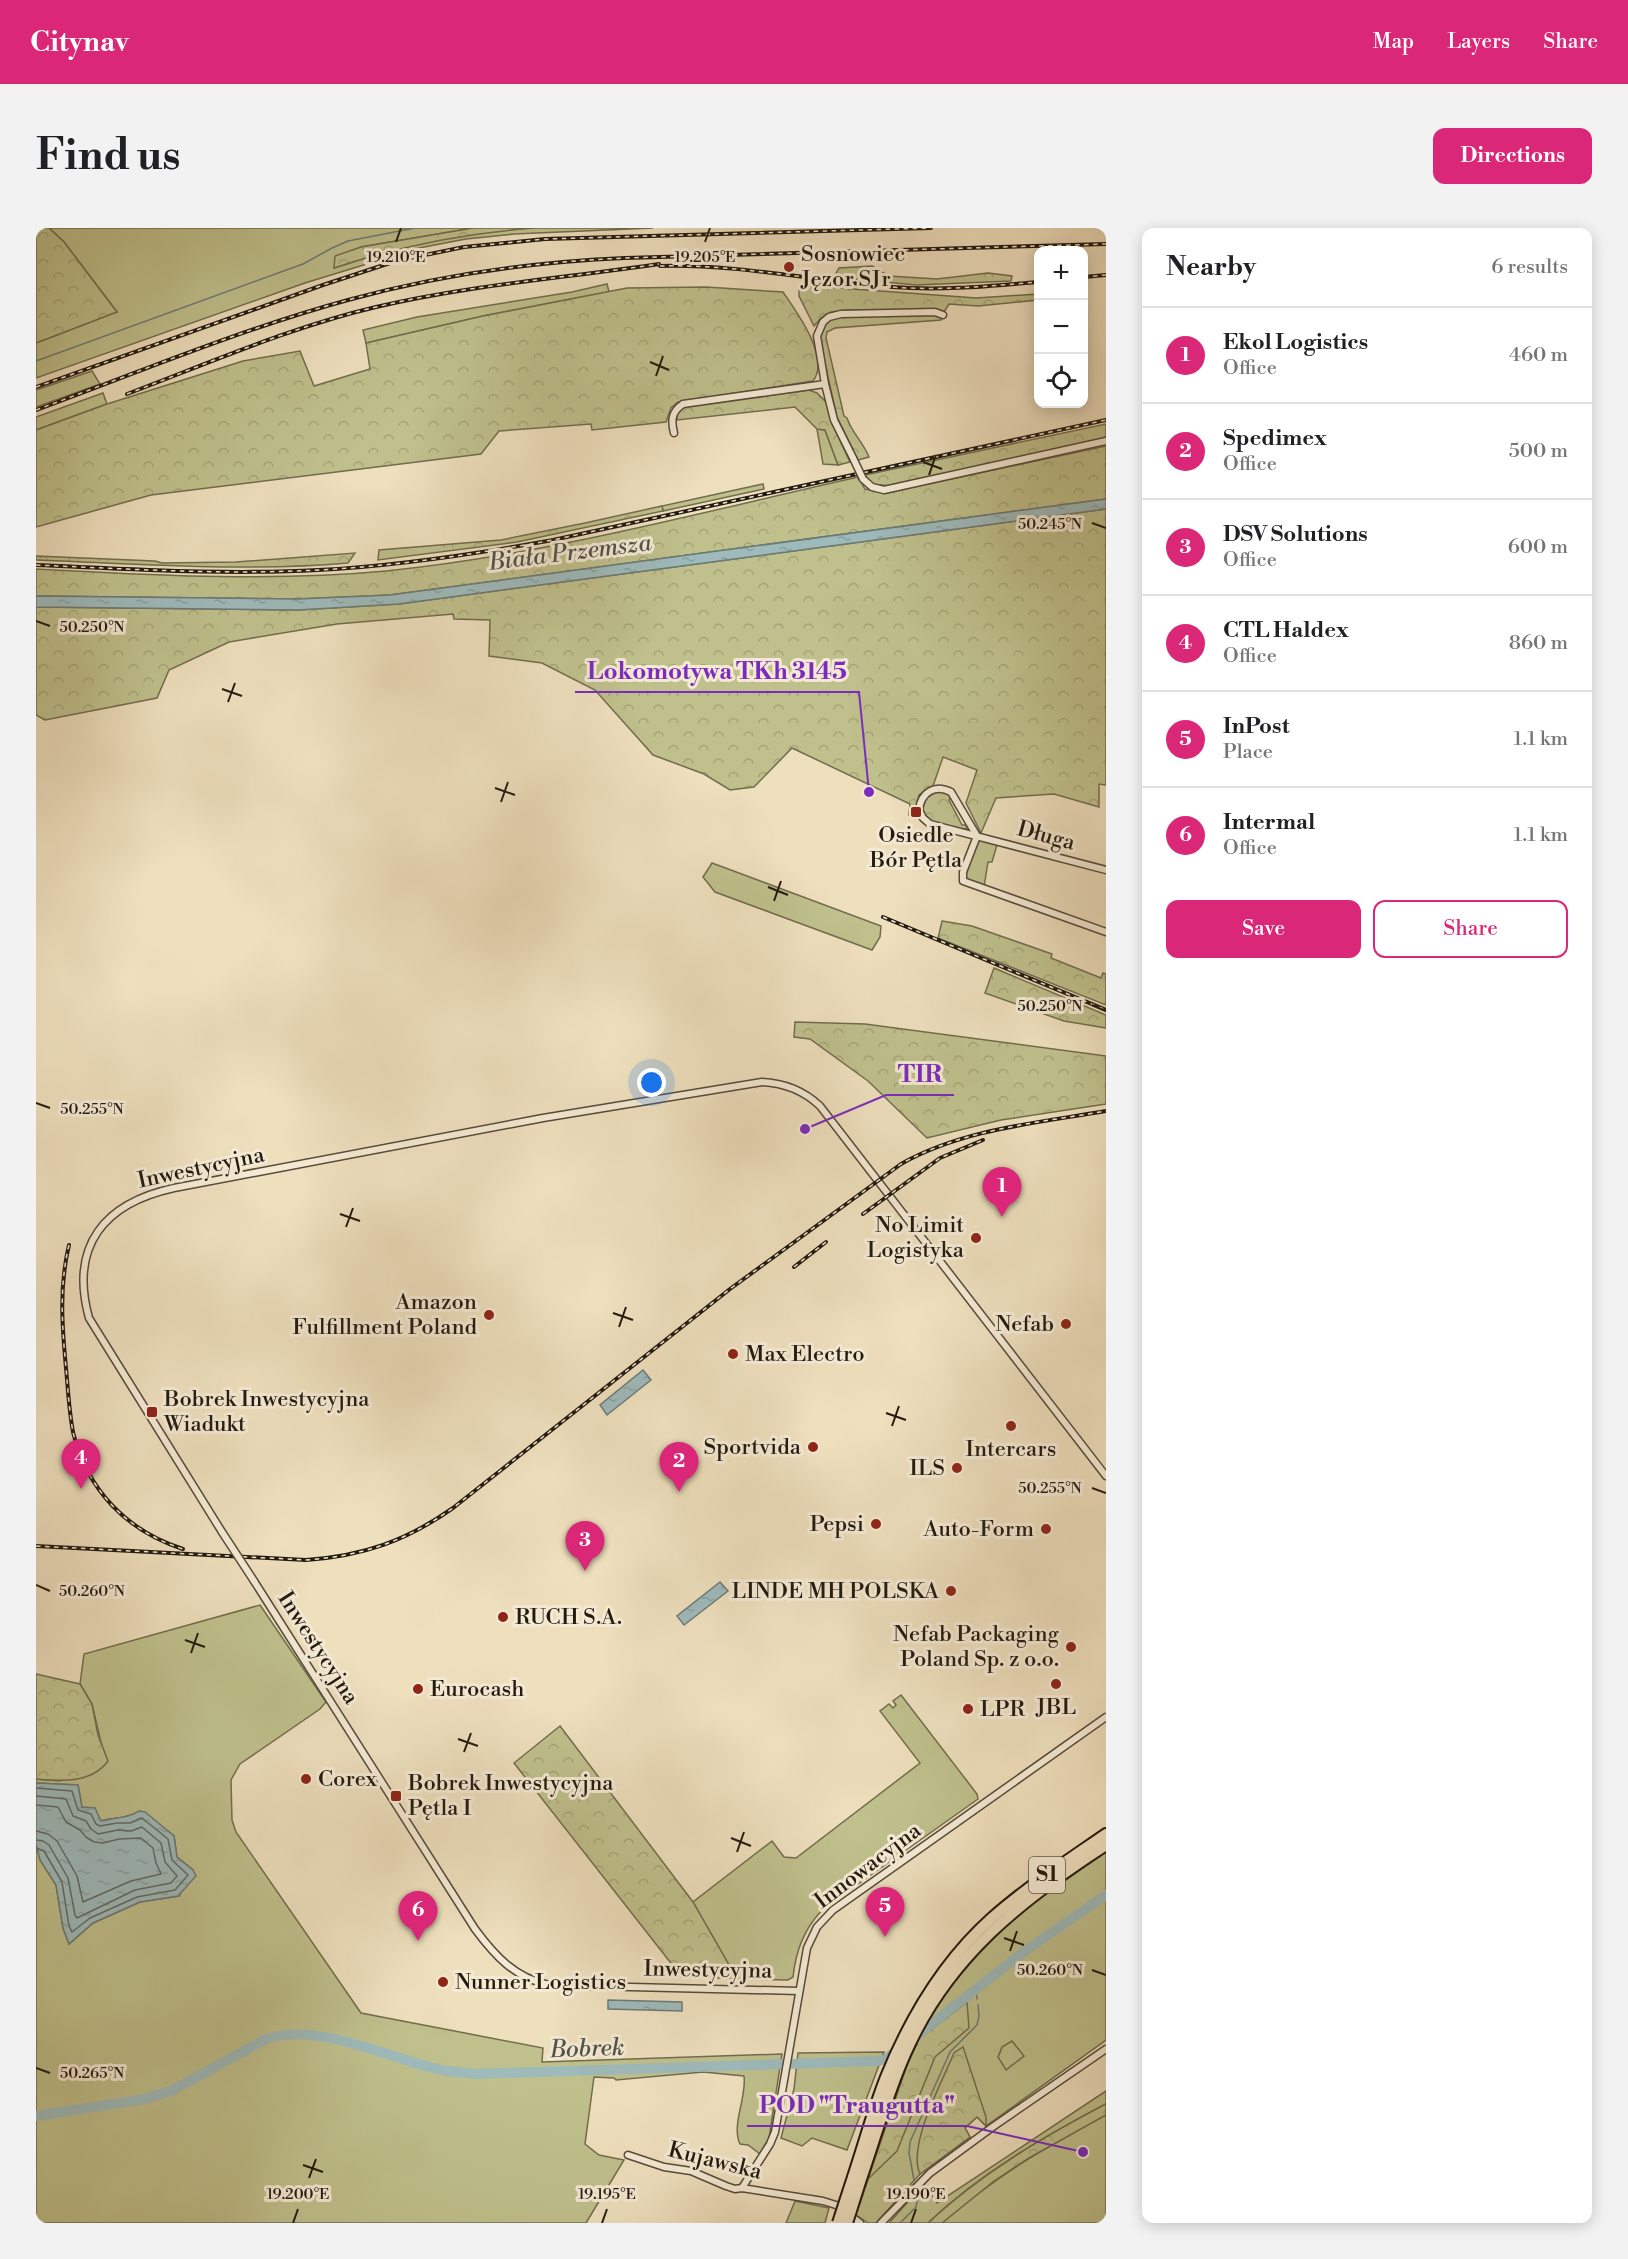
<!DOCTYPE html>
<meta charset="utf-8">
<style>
:root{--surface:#fff;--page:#f2f2f2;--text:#202124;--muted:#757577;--line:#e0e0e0;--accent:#db2777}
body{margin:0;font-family:"Libre Bodoni",serif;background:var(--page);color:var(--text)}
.controls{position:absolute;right:18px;top:18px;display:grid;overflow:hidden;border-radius:12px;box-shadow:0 3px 15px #0003}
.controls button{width:54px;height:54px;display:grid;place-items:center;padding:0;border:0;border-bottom:2px solid var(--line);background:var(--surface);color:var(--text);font:30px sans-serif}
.you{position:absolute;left:616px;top:855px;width:21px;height:21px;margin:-15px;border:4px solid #fff;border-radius:50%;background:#1a73e8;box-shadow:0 0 0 9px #1a73e833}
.badge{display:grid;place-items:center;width:39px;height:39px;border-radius:50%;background:var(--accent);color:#fff;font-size:20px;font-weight:700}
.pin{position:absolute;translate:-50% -50px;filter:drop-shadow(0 2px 3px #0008)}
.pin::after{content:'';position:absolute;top:32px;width:21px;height:18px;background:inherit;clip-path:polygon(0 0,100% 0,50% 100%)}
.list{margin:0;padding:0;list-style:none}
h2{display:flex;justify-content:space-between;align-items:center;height:78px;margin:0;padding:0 24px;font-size:26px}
h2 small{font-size:20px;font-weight:400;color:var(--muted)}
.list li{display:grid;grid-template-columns:39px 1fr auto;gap:18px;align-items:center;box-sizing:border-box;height:96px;padding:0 24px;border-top:2px solid var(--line)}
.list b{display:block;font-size:22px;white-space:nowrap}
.list p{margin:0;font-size:20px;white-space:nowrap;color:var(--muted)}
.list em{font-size:20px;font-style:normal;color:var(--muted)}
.actions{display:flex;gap:12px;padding:18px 24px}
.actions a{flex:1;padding:14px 0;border:2px solid var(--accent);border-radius:12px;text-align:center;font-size:21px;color:var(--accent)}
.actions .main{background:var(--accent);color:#fff}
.icon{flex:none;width:33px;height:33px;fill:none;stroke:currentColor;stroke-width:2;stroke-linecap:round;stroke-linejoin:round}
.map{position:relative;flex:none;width:1070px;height:1995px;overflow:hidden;border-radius:12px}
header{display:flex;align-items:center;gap:36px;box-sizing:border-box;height:84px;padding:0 30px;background:var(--accent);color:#fff}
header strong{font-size:28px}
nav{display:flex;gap:33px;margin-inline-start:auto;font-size:21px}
.intro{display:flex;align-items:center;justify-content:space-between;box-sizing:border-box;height:144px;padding:0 36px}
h1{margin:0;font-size:42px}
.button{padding:15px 27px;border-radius:12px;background:var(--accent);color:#fff;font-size:21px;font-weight:700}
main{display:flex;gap:36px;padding:0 36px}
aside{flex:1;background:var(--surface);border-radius:12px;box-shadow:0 3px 15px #0003}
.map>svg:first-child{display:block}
.green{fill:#bfc08c;stroke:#716d4e;stroke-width:1.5}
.forest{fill:url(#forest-crowns);stroke:#716d4e;stroke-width:1.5}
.park{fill:url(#park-tufts);stroke:#716d4e;stroke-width:1.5}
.water{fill:url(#water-ripples);stroke:#6d7a77;stroke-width:1.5}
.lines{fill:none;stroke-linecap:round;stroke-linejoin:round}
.shore{stroke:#606a66;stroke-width:1.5}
.stream{stroke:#6d7a77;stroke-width:1.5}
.river{stroke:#9ebabb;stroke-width:10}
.minor-casing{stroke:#564b3b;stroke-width:9}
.motorway-casing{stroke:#231a10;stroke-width:14}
.minor{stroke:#f4ead4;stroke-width:6}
.motorway{stroke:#eedfbd;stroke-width:10}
.rail-casing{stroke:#231a10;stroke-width:4}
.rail{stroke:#f4ead4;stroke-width:1.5;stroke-dasharray:4.5;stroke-linecap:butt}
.minor-bridge-casing{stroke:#564b3b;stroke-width:9;stroke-linecap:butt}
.motorway-bridge-casing{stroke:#231a10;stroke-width:14;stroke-linecap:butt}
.minor-bridge{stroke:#f4ead4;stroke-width:6}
.motorway-bridge{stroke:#eedfbd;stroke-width:10}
.ticks{fill:none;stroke:#231a10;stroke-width:2}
.poi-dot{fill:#8f2418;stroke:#f4ead4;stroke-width:2}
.labels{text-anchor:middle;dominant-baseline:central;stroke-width:6;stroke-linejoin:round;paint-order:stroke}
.shield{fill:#f4ead4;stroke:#62584b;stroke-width:1.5}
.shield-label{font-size:21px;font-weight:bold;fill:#231a10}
.poi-label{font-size:22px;fill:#231a10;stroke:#f4ead4;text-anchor:start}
.street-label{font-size:22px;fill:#231a10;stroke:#f4ead4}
.water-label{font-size:24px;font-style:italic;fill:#4e524c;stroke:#f4ead4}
.ticks-label{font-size:15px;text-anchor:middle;fill:#231a10;stroke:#f4ead4;stroke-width:6;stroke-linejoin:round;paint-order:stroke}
.leader{fill:none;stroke:#7b2cbf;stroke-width:2}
.callout-dot{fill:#7b2cbf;stroke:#f4ead4;stroke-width:2}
.callout-label{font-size:24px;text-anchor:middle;font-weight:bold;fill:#7b2cbf;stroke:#f4ead4;stroke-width:6;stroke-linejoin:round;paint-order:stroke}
</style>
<header>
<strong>Citynav</strong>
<nav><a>Map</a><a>Layers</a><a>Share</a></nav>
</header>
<div class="intro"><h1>Find us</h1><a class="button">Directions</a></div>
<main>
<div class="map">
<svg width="1070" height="1995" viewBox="0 0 1070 1995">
<defs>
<pattern id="forest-crowns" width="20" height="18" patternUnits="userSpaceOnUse" patternTransform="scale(1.5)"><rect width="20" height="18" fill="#bfc08c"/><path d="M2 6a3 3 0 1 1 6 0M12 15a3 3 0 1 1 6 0" fill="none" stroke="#a4a478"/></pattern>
<pattern id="park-tufts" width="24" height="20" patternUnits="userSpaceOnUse" patternTransform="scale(1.5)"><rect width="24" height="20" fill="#bfc08c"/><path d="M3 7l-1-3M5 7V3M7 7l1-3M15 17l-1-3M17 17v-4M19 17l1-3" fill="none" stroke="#a4a478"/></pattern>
<pattern id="water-ripples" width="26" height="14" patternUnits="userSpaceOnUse" patternTransform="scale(1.5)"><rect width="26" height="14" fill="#9ebabb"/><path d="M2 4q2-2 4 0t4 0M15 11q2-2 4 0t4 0" fill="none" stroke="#889fa0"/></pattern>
</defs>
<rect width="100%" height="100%" fill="#eedfbd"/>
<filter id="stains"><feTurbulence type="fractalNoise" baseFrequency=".00333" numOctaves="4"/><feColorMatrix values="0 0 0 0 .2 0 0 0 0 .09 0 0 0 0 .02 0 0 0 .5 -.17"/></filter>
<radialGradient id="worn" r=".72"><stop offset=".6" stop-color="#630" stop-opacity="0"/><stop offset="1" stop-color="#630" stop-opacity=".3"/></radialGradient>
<g class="green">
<path d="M13 0H437L325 19 298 40C362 19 429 3 497 0 537 0 577 0 617 0L478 6 430 11 383 20 269 55 0 150V115L81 84 28 14Z"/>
<path d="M571 56 573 64 447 88 330 115 327 102 381 89 536 64Z"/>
<path d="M56 143 64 156 0 179V162Z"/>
<path d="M67 165 71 176 0 202V189Z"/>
<path d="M781 201 789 202 802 237 787 236Z"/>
<path d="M727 256 728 261 627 283 626 278Z"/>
<path d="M942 611 961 617 956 634H952L948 659 930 652 928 645Z"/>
<path d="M676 635 845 698 844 709 836 722 679 664 667 649Z"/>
<path d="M224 1377 290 1474 284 1481 204 1536 195 1552 196 1592 200 1604 325 1785 507 1820 506 1834 746 1826 733 1910 724 1926 712 1917 704 1916C695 1897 711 1869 708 1848L667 1844 580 1852 578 1850 558 1849 549 1916 563 1927 588 1932 550 1995H0V1616L4 1632 20 1657 27 1700 33 1716 57 1695 104 1674 143 1668 157 1642 141 1629 138 1608 103 1583C91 1591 79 1589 65 1593L46 1579 42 1557 0 1555V1551L24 1553 67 1523 56 1476 44 1456 48 1426Z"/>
<path d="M865 1467 941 1566 942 1571 787 1681C768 1701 760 1722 757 1749L752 1752 701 1751 657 1674 736 1613 748 1629 760 1630 884 1535 844 1483 853 1476 857 1480 860 1477 857 1473Z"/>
<path d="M1070 1624V1812L950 1898 941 1889 929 1900 934 1909 884 1946 840 1995H832L820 1987 871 1837 895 1786 918 1752 977 1689Z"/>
<path d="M848 1824 811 1922 776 1910 766 1918 745 1910 758 1861 762 1825Z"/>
<path d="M1070 1863V1876C1007 1909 944 1946 892 1995H853L888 1956 901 1975Z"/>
<path d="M1070 1887V1995H906C956 1951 1011 1917 1070 1887Z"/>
<path d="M759 1973 793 1980 789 1995H750Z"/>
</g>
<g class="forest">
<path d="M0 0H13L28 14 81 84 0 115Z"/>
<path d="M437 0H499C430 5 363 18 298 40L299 28 325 19Z"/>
<path d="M836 38 853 48 901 51 952 45 976 48 975 53 880 57 798 49 803 40Z"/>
<path d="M763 57 940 70 1002 66V72L942 78 913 76 908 84 902 82H811L795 84 785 90 778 98 763 68Z"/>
<path d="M670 59 747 64C760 83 795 130 777 153L642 174 635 180 630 194 556 202 555 196 463 203 445 226 115 267 0 299V202L71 176 207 133 264 123 278 158 334 141 330 115 447 88 591 60Z"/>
<path d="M899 87 906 89 905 92 799 100 791 104 790 110 808 188 811 190C816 205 827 214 833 229L822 232 801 189 784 114V105L789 95 799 89Z"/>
<path d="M773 162 781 165 791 175 796 195 814 234 802 237 789 202 781 201 759 179 641 192V186L646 179Z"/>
<path d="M1070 196V210L855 258 835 256 829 247Z"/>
<path d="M1070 218V271L354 367 262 371 0 368V341C116 347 233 354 350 343 509 327 666 284 822 249L829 261 850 265Z"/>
<path d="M626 278 627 283 481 314 342 332 343 322 465 312 549 295Z"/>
<path d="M1070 281V557L1063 556V579L1018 566 960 570 945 605 930 575 941 542 907 529 897 558 883 567 878 589 873 587 874 576 756 520 718 559 694 562 668 546 617 527 559 462 506 435 453 428 454 392 418 391 417 386 301 396 193 414 133 442 121 470 9 492 0 487V379L262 382 363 376Z"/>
<path d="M319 325 312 335C208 344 104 336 0 332V328L119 333 126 335 200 334Z"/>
<path d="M900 564H908L915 569 913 572 926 597H930L931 601C917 601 886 597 887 578 888 571 893 567 900 564Z"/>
<path d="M906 693 936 698 1016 726 1015 730 1065 750 1067 745 1070 746V777L902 710Z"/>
<path d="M958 740 1070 787V800L1028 793 949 765Z"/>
<path d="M759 794 829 796 1070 828V876L965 892 891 910 832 853 774 811 758 809Z"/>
<path d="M0 1446 44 1456 56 1476 62 1507 72 1533C55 1556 25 1553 0 1551Z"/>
<path d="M524 1498 657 1674 701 1751 645 1748 478 1535Z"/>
<path d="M931 1774 933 1800 899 1829 861 1923 832 1951 871 1837 883 1811Z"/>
<path d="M927 1819 950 1889V1898L941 1889 929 1900 934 1909 884 1946C871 1918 906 1854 918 1825Z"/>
<path d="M1070 1876V1887L993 1930 958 1953 906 1995H892C944 1946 1007 1909 1070 1876Z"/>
</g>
<path class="park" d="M976 1813 988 1828 970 1842 962 1829 966 1819Z"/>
<g class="water">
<path d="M1070 271V281L363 376 262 382 0 379V368L262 371 354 367Z"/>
<path d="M607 1142 615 1152 571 1187 564 1177Z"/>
<path d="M684 1354 692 1363 648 1397 641 1388Z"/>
<path d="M0 1555 42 1557 46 1579 59 1580 65 1593C79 1589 91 1591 103 1583L109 1584 138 1608 141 1629 157 1642 160 1648 142 1668 104 1674 57 1695 33 1716 27 1700 20 1657 4 1632 0 1616Z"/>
<path d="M572 1772 646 1774V1783L572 1781Z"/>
</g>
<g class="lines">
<g class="shore">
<path d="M0 1560 36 1563 42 1582 55 1586 60 1596 64 1598 81 1595H94L106 1590 132 1611 136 1632 152 1647 139 1662 101 1669 54 1690 36 1704 33 1698 26 1654 8 1623 0 1620"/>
<path d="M0 1568 30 1571 37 1588 50 1593 55 1601 62 1606 82 1602 95 1603 106 1599 125 1615 129 1634 141 1648 135 1655 99 1662 41 1690 39 1687 32 1650 13 1617 7 1613 0 1612"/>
<path d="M0 1577 22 1579 30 1594 44 1602 50 1609 58 1614 67 1615 83 1611 105 1610 117 1620 120 1635 125 1646 95 1653 47 1674 41 1648 21 1613 12 1606 0 1603"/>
</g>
<g class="stream">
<path d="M0 133 267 36 296 20 312 13 379 0"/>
<path d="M940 1762 941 1771"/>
<path d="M878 1952 873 1925 874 1914 914 1824 941 1797 943 1788 942 1777"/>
<path d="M864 1995 880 1979 882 1967"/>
</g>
<g class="river">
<path d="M875 1812 989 1723 1070 1667"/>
<path d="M0 1888 109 1871 137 1862 230 1811C280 1794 348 1828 397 1840 410 1844 425 1844 439 1846L842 1833 850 1831 863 1821"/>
</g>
<g class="minor-casing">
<g id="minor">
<path d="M638 205C635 193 635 184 647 176L789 156"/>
<path d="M817 230 798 192 789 156 781 108 787 94 793 89 805 86 899 84 907 87"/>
<path d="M827 251 836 259 848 262 1070 213"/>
<path d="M941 608 915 564C899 556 885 564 883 582L887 590 894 596 1070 642"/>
<path d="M941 608 927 644V653L1070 704"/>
<path d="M186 1304 53 1090C33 1017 69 975 138 960L507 890 726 854C749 855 767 862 784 878L1070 1248"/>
<path d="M218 1353 439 1701C459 1728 479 1750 513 1757L763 1763"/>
<path d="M592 1927 628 1939 655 1943 690 1958 699 1961 706 1960 787 1973 800 1977 824 1995"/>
<path d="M706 1960 734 1916 739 1904 771 1720 781 1699 797 1682 1070 1489"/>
<path d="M845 1995 894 1945 958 1898 1070 1821"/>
</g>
</g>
<g class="motorway-casing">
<g id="motorway">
<path d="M817 1949C828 1916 837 1882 850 1849 874 1790 908 1733 956 1690 991 1659 1031 1633 1070 1606"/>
<path d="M824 1954C839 1911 851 1866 870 1824 912 1729 985 1672 1070 1617"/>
</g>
</g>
<use href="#minor" class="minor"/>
<use href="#motorway" class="motorway"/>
<g class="rail-casing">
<g id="rail">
<path d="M624 38C702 36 779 53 856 59 905 63 954 58 1002 54"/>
<path d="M1048 49 1070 47"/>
<path d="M0 159 287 57 360 33 428 19 509 11 895 0"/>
<path d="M91 166C173 135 255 99 340 79 433 57 529 50 623 36"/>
<path d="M0 182C103 144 206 101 312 72 403 47 496 34 589 30L1070 16"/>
<path d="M0 337C94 341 188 347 282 342 361 338 439 326 517 312L1070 192"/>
<path d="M847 689 1070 782"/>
<path d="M827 986 904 930 947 912"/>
<path d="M33 1017C23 1059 26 1098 30 1140 32 1161 33 1183 37 1204 51 1262 91 1303 147 1321"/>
<path d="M758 1039 790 1014"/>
<path d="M0 1318 270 1332C327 1328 370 1313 417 1280L694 1061 865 936C927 901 1001 895 1070 883"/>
</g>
</g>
<use href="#rail" class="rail"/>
<g class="minor-bridge-casing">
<g id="minor-bridge">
<path d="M817 230 827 251"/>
<path d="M186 1304 218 1353"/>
</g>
</g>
<g class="motorway-bridge-casing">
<g id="motorway-bridge">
<path d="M802 1995 817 1949"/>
<path d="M811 1995 824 1954"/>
</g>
</g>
<use href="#minor-bridge" class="minor-bridge"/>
<use href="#motorway-bridge" class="motorway-bridge"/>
</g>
<path class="ticks" d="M360 14 365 0M669 14 674 0M614 134 633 142M620 148 627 128M887 234 906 241M893 247 900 227M1056 295 1070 300M0 393 14 398M186 461 206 468M192 474 199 455M459 560 479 567M465 574 472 554M732 659 752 667M738 673 745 653M1056 777 1070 783M0 875 14 880M304 986 324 993M310 999 317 980M577 1085 597 1092M583 1099 590 1079M850 1185 870 1192M856 1198 863 1178M1056 1260 1070 1265M0 1357 14 1363M149 1412 169 1419M155 1425 162 1405M422 1511 442 1518M428 1524 435 1505M695 1610 715 1618M701 1624 708 1604M968 1710 988 1717M974 1723 981 1703M1056 1742 1070 1747M0 1840 14 1845M267 1937 287 1944M273 1950 280 1931M257 1995 262 1981M566 1995 571 1981M875 1995 880 1981"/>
<g class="poi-dot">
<circle cx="753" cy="39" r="6"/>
<rect x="874" y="578" width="12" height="12" rx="3"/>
<circle cx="940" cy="1010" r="6"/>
<circle cx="453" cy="1087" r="6"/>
<circle cx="1030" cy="1096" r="6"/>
<circle cx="697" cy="1126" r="6"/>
<rect x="110" y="1178" width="12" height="12" rx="3"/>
<circle cx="975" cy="1198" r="6"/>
<circle cx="777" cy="1219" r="6"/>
<circle cx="921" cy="1240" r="6"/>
<circle cx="840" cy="1296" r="6"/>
<circle cx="1010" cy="1301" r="6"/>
<circle cx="915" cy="1363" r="6"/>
<circle cx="467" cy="1389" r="6"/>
<circle cx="1035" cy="1419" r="6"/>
<circle cx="1020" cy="1456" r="6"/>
<circle cx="382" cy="1461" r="6"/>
<circle cx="932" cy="1481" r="6"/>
<circle cx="270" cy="1551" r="6"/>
<rect x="354" y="1562" width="12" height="12" rx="3"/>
<circle cx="407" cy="1754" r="6"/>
</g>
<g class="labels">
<rect class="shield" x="993" y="1629" width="36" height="36" rx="4.5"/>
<g class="shield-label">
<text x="1011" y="1647">S1</text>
</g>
<g class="poi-label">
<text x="765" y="26">Sosnowiec<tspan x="765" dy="25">Jęzor SJr</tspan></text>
<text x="880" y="607" text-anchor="middle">Osiedle<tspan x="880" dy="25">Bór Pętla</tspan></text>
<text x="928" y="997" text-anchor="end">No Limit<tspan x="928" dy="25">Logistyka</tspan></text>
<text x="441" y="1074" text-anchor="end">Amazon<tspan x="441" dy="25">Fulfillment Poland</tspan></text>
<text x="1018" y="1096" text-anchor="end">Nefab</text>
<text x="709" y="1126">Max Electro</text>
<text x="128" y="1171">Bobrek Inwestycyjna<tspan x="128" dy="25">Wiadukt</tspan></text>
<text x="765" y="1219" text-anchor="end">Sportvida</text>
<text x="975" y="1221" text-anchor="middle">Intercars</text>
<text x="909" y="1240" text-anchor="end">ILS</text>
<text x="828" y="1296" text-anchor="end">Pepsi</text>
<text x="998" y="1301" text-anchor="end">Auto-Form</text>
<text x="903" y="1363" text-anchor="end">LINDE MH POLSKA</text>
<text x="479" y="1389">RUCH S.A.</text>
<text x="1023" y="1406" text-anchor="end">Nefab Packaging<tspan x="1023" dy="25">Poland Sp. z o.o.</tspan></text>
<text x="394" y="1461">Eurocash</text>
<text x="1020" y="1479" text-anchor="middle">JBL</text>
<text x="944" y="1481">LPR</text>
<text x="282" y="1551">Corex</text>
<text x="372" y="1555">Bobrek Inwestycyjna<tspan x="372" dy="25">Pętla I</tspan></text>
<text x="419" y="1754">Nunner Logistics</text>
</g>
<g class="street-label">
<text transform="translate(1010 608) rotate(15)">Długa</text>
<text transform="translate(165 940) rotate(-12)">Inwestycyjna</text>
<text transform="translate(282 1420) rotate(57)">Inwestycyjna</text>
<text transform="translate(832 1638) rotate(-37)">Innowacyjna</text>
<text transform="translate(672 1742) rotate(1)">Inwestycyjna</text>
<text transform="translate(679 1933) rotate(14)">Kujawska</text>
</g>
<g class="water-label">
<text transform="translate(534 325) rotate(-7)">Biała Przemsza</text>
<text transform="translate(551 1821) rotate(-2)">Bobrek</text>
</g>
</g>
<g class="ticks-label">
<text x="360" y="34">19.210°E</text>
<text x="669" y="34">19.205°E</text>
<text x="1014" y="301">50.245°N</text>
<text x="56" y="404">50.250°N</text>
<text x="1014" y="783">50.250°N</text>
<text x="56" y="886">50.255°N</text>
<text x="1014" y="1265">50.255°N</text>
<text x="56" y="1368">50.260°N</text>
<text x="1014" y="1747">50.260°N</text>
<text x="56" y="1850">50.265°N</text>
<text x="262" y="1971">19.200°E</text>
<text x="571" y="1971">19.195°E</text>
<text x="880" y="1971">19.190°E</text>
</g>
<path class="leader" d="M833 564L823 464H539M769 901L850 867H918M1047 1924L931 1898H711"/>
<g class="callout-dot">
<circle cx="833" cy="564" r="6"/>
<circle cx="769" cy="901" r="6"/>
<circle cx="1047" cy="1924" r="6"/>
</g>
<g class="callout-label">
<text x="681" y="451">Lokomotywa TKh 3145</text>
<text x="884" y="854">TIR</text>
<text x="821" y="1885">POD "Traugutta"</text>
</g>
<rect width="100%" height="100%" filter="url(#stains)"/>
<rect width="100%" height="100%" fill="url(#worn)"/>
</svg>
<div class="controls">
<button>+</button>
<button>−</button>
<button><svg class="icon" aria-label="locate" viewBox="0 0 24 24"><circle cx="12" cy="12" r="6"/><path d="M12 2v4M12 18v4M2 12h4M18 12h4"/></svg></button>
</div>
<div class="you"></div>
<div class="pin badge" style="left:966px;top:989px">1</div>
<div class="pin badge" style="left:643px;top:1264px">2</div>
<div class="pin badge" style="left:549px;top:1343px">3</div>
<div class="pin badge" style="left:45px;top:1261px">4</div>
<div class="pin badge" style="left:849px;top:1709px">5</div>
<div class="pin badge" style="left:382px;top:1713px">6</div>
</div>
<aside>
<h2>Nearby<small>6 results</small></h2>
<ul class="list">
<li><span class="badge">1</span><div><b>Ekol Logistics</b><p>Office</p></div><em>460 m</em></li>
<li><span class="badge">2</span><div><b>Spedimex</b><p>Office</p></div><em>500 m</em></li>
<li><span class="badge">3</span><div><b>DSV Solutions</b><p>Office</p></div><em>600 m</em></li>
<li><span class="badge">4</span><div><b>CTL Haldex</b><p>Office</p></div><em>860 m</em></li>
<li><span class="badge">5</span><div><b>InPost</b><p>Place</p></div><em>1.1 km</em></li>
<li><span class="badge">6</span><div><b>Intermal</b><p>Office</p></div><em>1.1 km</em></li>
</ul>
<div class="actions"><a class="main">Save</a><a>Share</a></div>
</aside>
</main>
